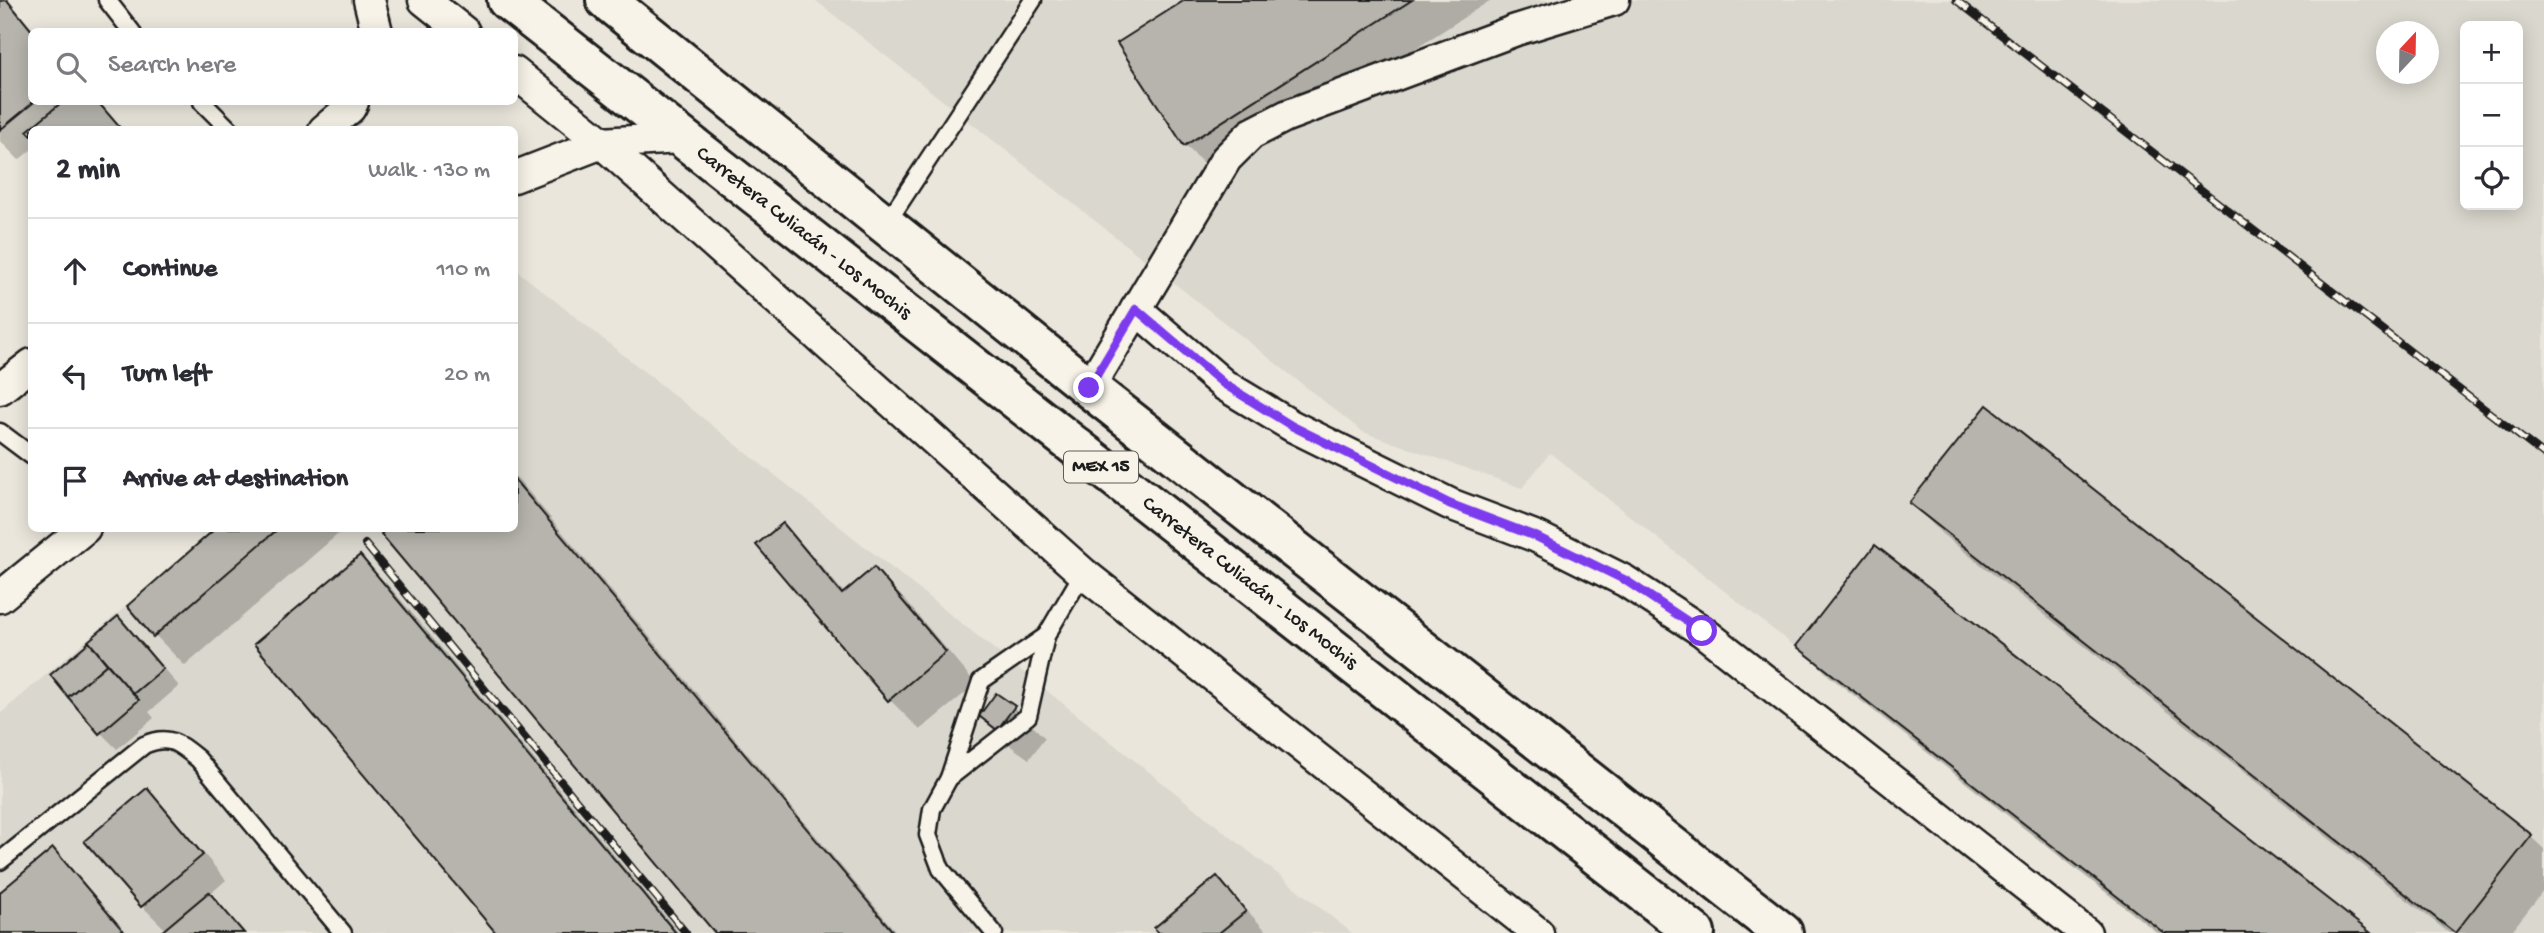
<!DOCTYPE html>
<meta charset="utf-8">
<style>
:root{--surface:#fff;--page:#f2f2f3;--text:#2b2b33;--muted:#7c7c81;--line:#e1e1e2}
body{margin:0;font-family:"Gochi Hand",sans-serif;background:var(--page);color:var(--text)}
.controls{position:absolute;right:21px;top:21px;display:grid;overflow:hidden;border-radius:10px;box-shadow:0 4px 18px #0003}
.controls button{width:63px;height:63px;display:grid;place-items:center;padding:0;border:0;border-bottom:2px solid var(--line);background:var(--surface);color:var(--text);font:35px sans-serif}
.compass{position:absolute;left:2376px;top:21px;width:63px;height:63px;border-radius:50%;background:var(--surface);box-shadow:0 4px 18px #0003;rotate:22deg}
.stop{position:absolute;width:21px;height:21px;margin:-16px;border:5px solid #7c3aed;border-radius:50%;background:#fff}
.stop.end{background:#7c3aed;border-color:#fff;box-shadow:0 2px 7px #0008}
.list{margin:0;padding:0;list-style:none}
h2{display:flex;justify-content:space-between;align-items:center;height:91px;margin:0;padding:0 28px;font-size:30px}
h2 small{font-size:23px;font-weight:400;color:var(--muted)}
.list li{display:grid;grid-template-columns:46px 1fr auto;gap:21px;align-items:center;box-sizing:border-box;height:105px;padding:0 28px;border-top:2px solid var(--line)}
.list b{display:block;font-size:26px;white-space:nowrap}
.list em{font-size:23px;font-style:normal;color:var(--muted)}
.icon{flex:none;width:38px;height:38px;fill:none;stroke:currentColor;stroke-width:2;stroke-linecap:round;stroke-linejoin:round}
.map{position:relative;flex:none;width:2544px;height:933px;overflow:hidden}
.search{position:absolute;background:var(--surface);box-shadow:0 4px 18px #0003;left:28px;top:28px;width:490px;height:77px;display:flex;align-items:center;gap:18px;box-sizing:border-box;padding:0 24px;border-radius:10px;color:var(--muted);font-size:26px}
.panel{position:absolute;background:var(--surface);box-shadow:0 4px 18px #0003;left:28px;top:126px;width:490px;height:406px;border-radius:10px}
.map>svg:first-child{display:block}
.built{fill:#dad7ce;fill-rule:evenodd}
.shadow{fill:#0003}
.building{fill:#b6b4ac;stroke:#1c1c1c;stroke-width:2}
.lines{fill:none;stroke-linecap:round;stroke-linejoin:round}
.service-casing{stroke:#1c1c1c;stroke-width:21}
.minor-casing{stroke:#1c1c1c;stroke-width:35}
.trunk-casing{stroke:#1c1c1c;stroke-width:44}
.service{stroke:#f7f3e8;stroke-width:16}
.minor{stroke:#f7f3e8;stroke-width:30}
.trunk{stroke:#f7f3e8;stroke-width:38}
.rail-casing{stroke:#1c1c1c;stroke-width:8}
.rail{stroke:#f7f3e8;stroke-width:5;stroke-dasharray:16;stroke-linecap:butt}
.route{stroke:#7c3aed;stroke-width:9}
.labels{text-anchor:middle;dominant-baseline:central;stroke-width:7;stroke-linejoin:round;paint-order:stroke}
.shield{fill:#f7f3e8;stroke:#5e5c59;stroke-width:2}
.shield-label{font-size:19px;font-weight:bold;fill:#1c1c1c}
.street-label{font-size:21px;fill:#1c1c1c;stroke:#f7f3e8}
</style>
<div class="map">
<svg width="2544" height="933" viewBox="0 0 2544 933">
<rect width="100%" height="100%" fill="#eae6dc"/>
<filter id="ink" filterUnits="userSpaceOnUse"><feTurbulence type="fractalNoise" baseFrequency=".0143" numOctaves="2"/><feDisplacementMap in="SourceGraphic" scale="14" xChannelSelector="R" yChannelSelector="G"/><feConvolveMatrix kernelMatrix="1 2 1 2 8 2 1 2 1" color-interpolation-filters="sRGB"/></filter>
<g filter="url(#ink)">
<g class="built">
<path d="M815 0H2544V933H2157L1550 453 1522 488 1363 432ZM2465 26H2518V205H2465ZM2386 32H2428V74H2386Z"/>
<path d="M515 269 1352 933H0V714L216 529 514 528Z"/>
</g>
<g class="shadow">
<path d="M5 0 35 32H32V102H98L123 130H32V149L19 160 0 141V3Z"/>
<path d="M1188 0H1491L1216 176 1185 145Z"/>
<path d="M1987 408 2531 837 2544 849V890L2510 933H2449L1942 534 1912 503Z"/>
<path d="M514 476 518 479 897 933H717L514 528Z"/>
<path d="M783 526 813 556 845 594 874 569 905 600 976 684 920 730 890 700 759 546Z"/>
<path d="M219 528H345L185 666 155 635Z"/>
<path d="M360 558 391 588 679 933H498Z"/>
<path d="M118 618 179 686 149 712 154 718 117 749 100 732 94 649Z"/>
<path d="M1799 645 2368 933H2158L1829 676Z"/>
<path d="M996 695 1014 708 1045 738 1029 759 1012 747 981 716Z"/>
<path d="M147 791 171 815 226 880 209 895 246 933H163L166 930 142 906Z"/>
<path d="M52 850 77 875 127 933H0V894Z"/>
<path d="M1217 878 1268 933H1160Z"/>
</g>
<g class="building">
<path d="M7 0 33 32H32V102H34L0 130V1Z"/>
<path d="M1185 0H1412L1184 146 1117 43Z"/>
<path d="M62 102H98L122 130H32V136L27 131Z"/>
<path d="M1987 405 2532 835 2455 933 1909 503Z"/>
<path d="M514 479 894 933H715L381 534 387 528H514Z"/>
<path d="M783 523 842 594 874 567 946 652 888 701 756 545Z"/>
<path d="M216 528H279L153 637 127 606Z"/>
<path d="M1875 545 2371 933H2164L1796 646Z"/>
<path d="M360 555 676 933H496L254 644Z"/>
<path d="M118 616 163 669 133 694 88 641Z"/>
<path d="M89 642 107 664 68 697 50 675Z"/>
<path d="M107 664 139 700 99 734 68 697Z"/>
<path d="M996 693 1015 706 997 730 979 716Z"/>
<path d="M147 788 203 855 141 907 84 841Z"/>
<path d="M53 848 125 933H0V892Z"/>
<path d="M1217 876 1246 911 1219 933H1158L1154 928Z"/>
<path d="M209 892 244 933H160Z"/>
</g>
<g class="lines">
<g class="service-casing">
<g id="service">
<path d="M107 0 132 32"/>
<path d="M202 102 230 130"/>
<path d="M886 224 1033 0"/>
<path d="M0 432 32 456"/>
<path d="M949 778 1028 716 1046 636 1083 573"/>
<path d="M0 861 144 745C169 734 178 743 198 759L343 933"/>
<path d="M994 933 941 869 928 835 932 809 949 778 981 681 1046 636"/>
</g>
</g>
<g class="minor-casing">
<g id="minor">
<path d="M369 0 377 32"/>
<path d="M424 0 464 32"/>
<path d="M514 72 602 143 1083 573 1538 933"/>
<path d="M324 130 350 108 353 102"/>
<path d="M514 177 602 143 680 138"/>
<path d="M1136 309 1224 385 1292 426 1450 504 1537 537 1625 581 1702 631 2086 933"/>
<path d="M1089 388 1226 159 1251 134 1286 116 1516 30 1614 0"/>
<path d="M0 389 32 364"/>
<path d="M0 597 85 528"/>
</g>
</g>
<g class="trunk-casing">
<g id="trunk">
<path d="M507 0 1695 933"/>
<path d="M606 0 1089 388 1783 933"/>
</g>
</g>
<use href="#service" class="service"/>
<use href="#minor" class="minor"/>
<use href="#trunk" class="trunk"/>
<g class="rail-casing">
<g id="rail">
<path d="M1956 0 2544 455"/>
<path d="M365 544 686 933"/>
</g>
</g>
<use href="#rail" class="rail"/>
</g>
</g>
<g class="lines" filter="url(#ink)">
<path class="route" d="M1089 388 1136 309 1224 384 1292 426 1450 504 1537 537 1625 580 1702 631"/>
</g>
<g class="labels">
<rect class="shield" x="1064" y="451.5" width="74" height="31" rx="5"/>
<g class="shield-label">
<text x="1101" y="467">MEX 15</text>
</g>
<g class="street-label">
<text transform="translate(803 234) rotate(38)">Carretera Culiacán - Los Mochis</text>
<text transform="translate(1249 584) rotate(38)">Carretera Culiacán - Los Mochis</text>
</g>
</g>
</svg>
<div class="controls">
<button>+</button>
<button>−</button>
<button><svg class="icon" aria-label="locate" viewBox="0 0 24 24"><circle cx="12" cy="12" r="6"/><path d="M12 2v4M12 18v4M2 12h4M18 12h4"/></svg></button>
</div>
<svg class="compass" viewBox="-18 -18 36 36"><path d="M0-13l5 13h-10z" fill="#e53935"/><path d="M0 13l5-13h-10z" fill="#7c7c81"/></svg>
<div class="stop" style="left:1702px;top:631px"></div>
<div class="stop end" style="left:1089px;top:388px"></div>
<div class="search"><svg class="icon" aria-label="search" viewBox="0 0 24 24"><circle cx="10" cy="10" r="6"/><path d="M15 15l6 6"/></svg>Search here</div>
<section class="panel">
<h2>2 min<small>Walk · 130 m</small></h2>
<ul class="list">
<li><svg class="icon" aria-label="ahead" viewBox="0 0 24 24"><path d="M12 20V5M6 11l6-6 6 6"/></svg><div><b>Continue</b></div><em>110 m</em></li>
<li><svg class="icon" aria-label="left" viewBox="0 0 24 24"><path d="M17 20v-9H6M10 6l-5 5 5 5"/></svg><div><b>Turn left</b></div><em>20 m</em></li>
<li><svg class="icon" aria-label="arrive" viewBox="0 0 24 24"><path d="M6 21V4h12l-3 4 3 4H6"/></svg><div><b>Arrive at destination</b></div></li>
</ul>
</section>
</div>
